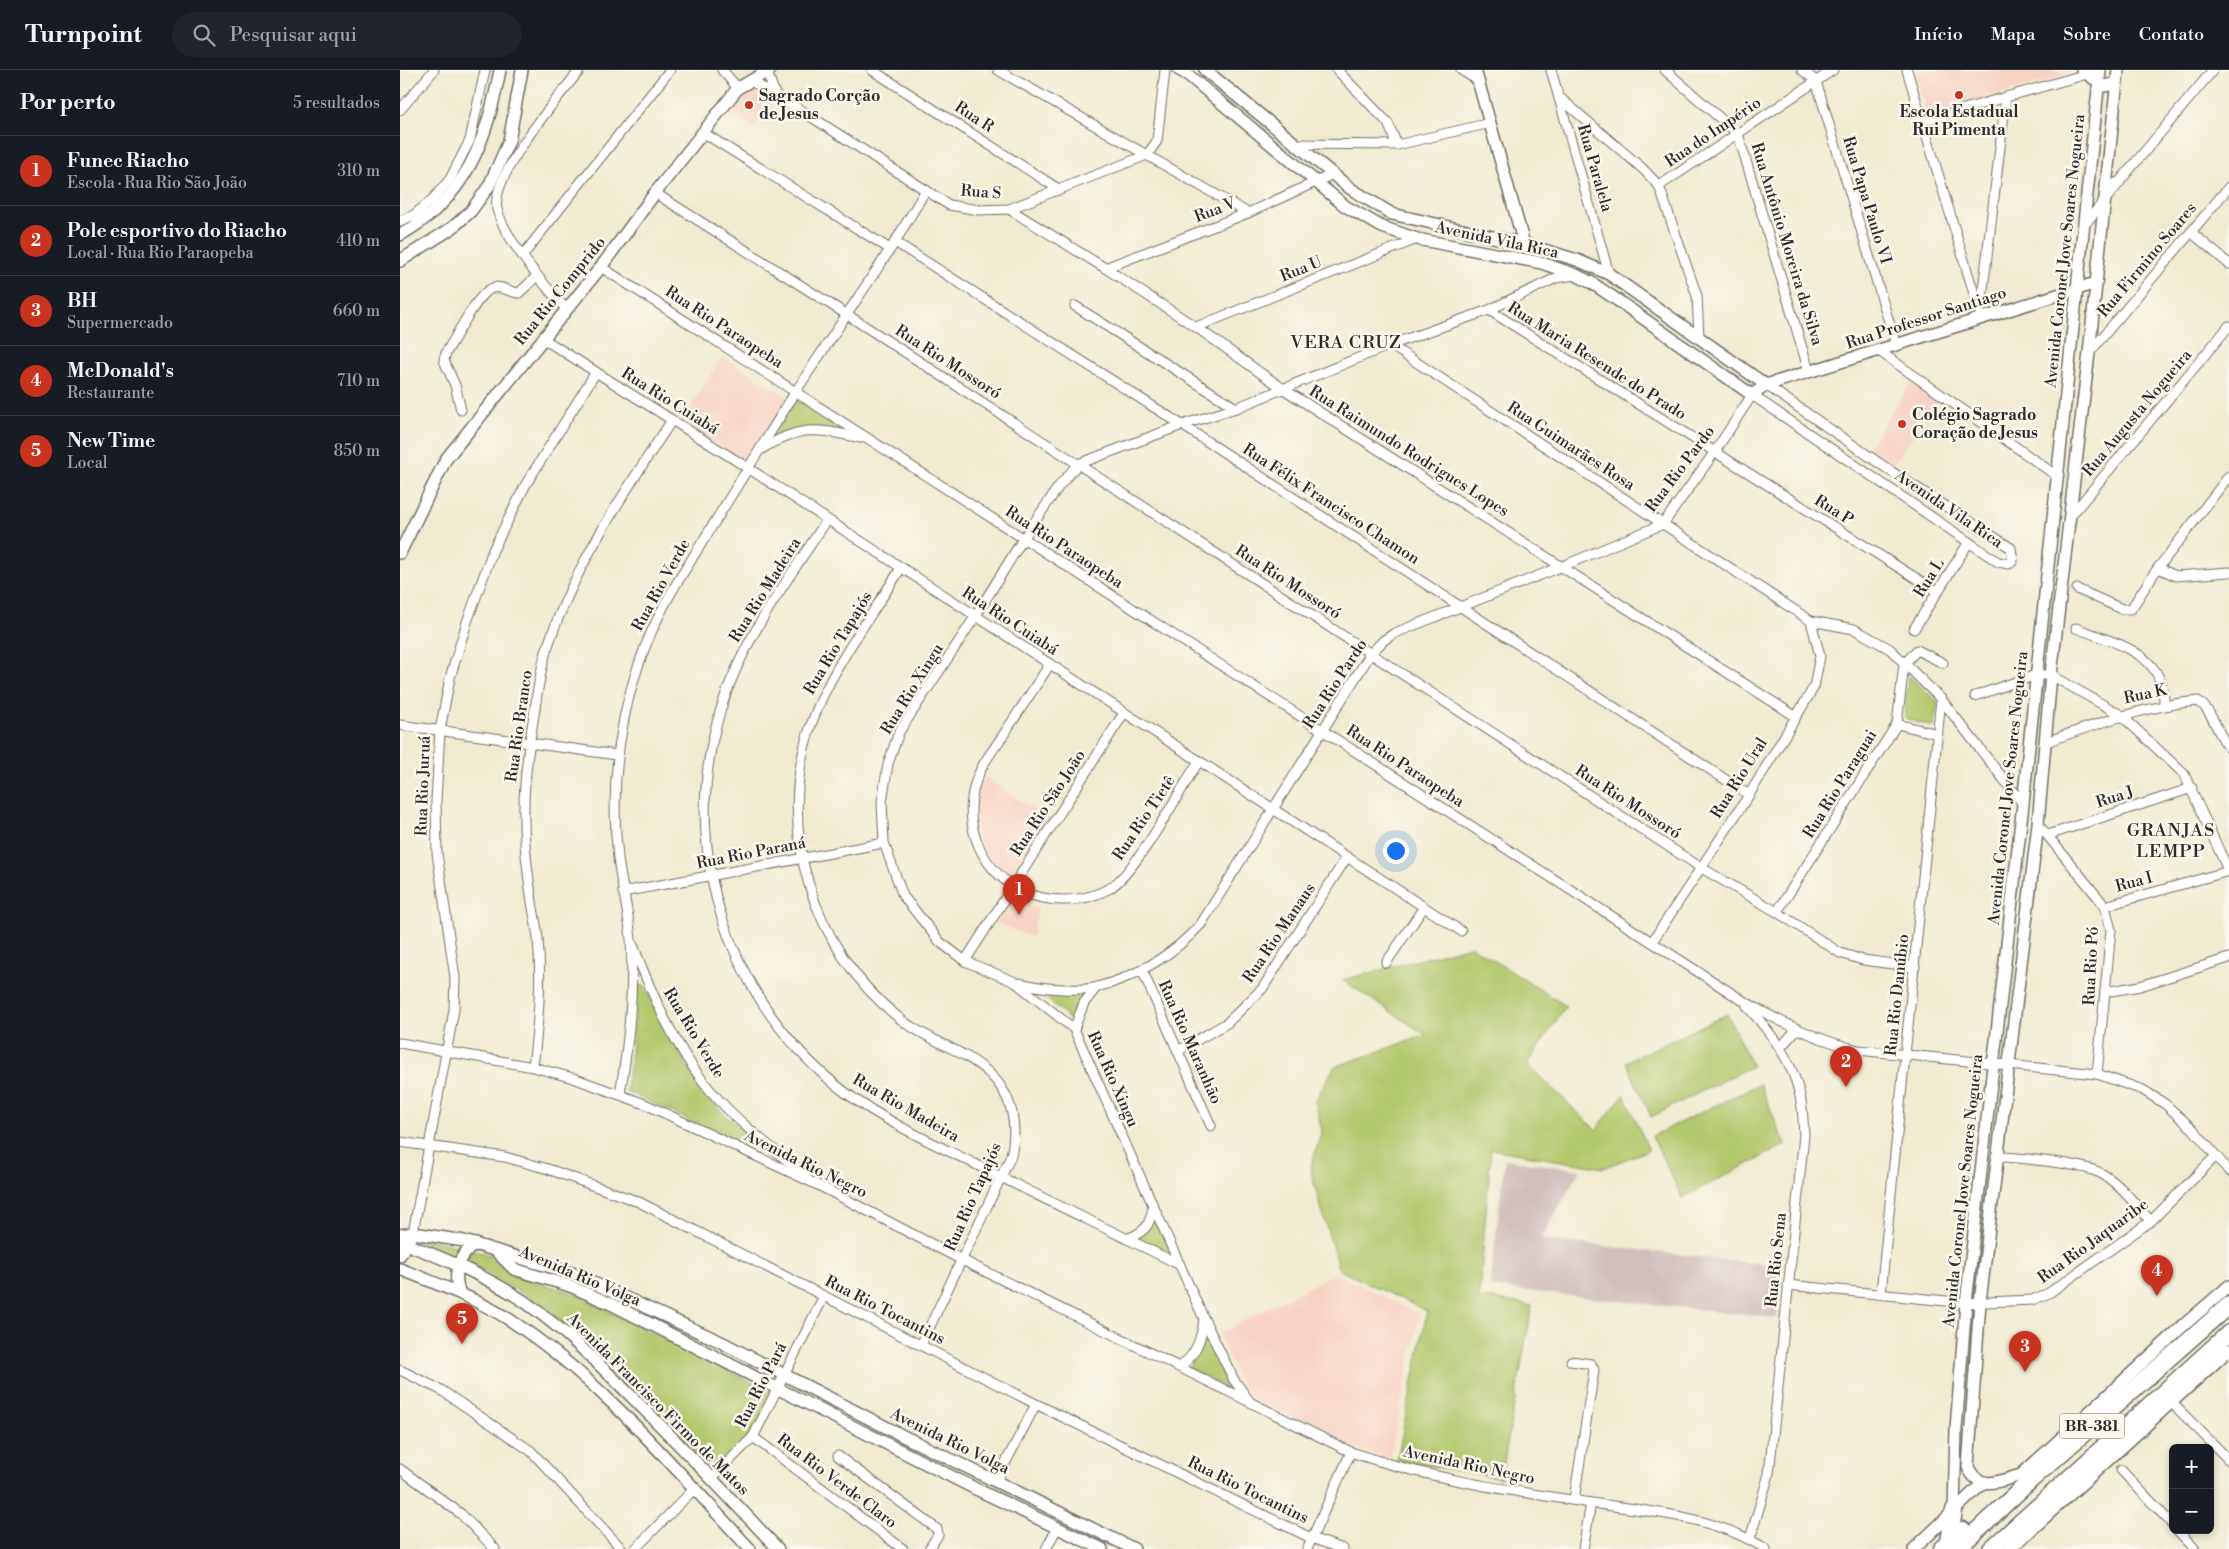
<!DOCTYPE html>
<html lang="pt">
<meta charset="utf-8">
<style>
:root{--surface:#171b24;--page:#20242c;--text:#f1f3f6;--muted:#9ea1a6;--line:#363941;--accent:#c8321e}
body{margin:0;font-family:"Libre Bodoni",serif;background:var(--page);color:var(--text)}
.controls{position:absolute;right:15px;bottom:15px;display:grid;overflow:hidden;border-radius:8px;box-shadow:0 2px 8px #0003}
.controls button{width:45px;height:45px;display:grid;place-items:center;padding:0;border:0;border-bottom:1px solid var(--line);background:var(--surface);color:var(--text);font:25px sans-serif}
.you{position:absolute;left:995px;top:780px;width:18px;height:18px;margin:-12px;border:4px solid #fff;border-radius:50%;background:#1a73e8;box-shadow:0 0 0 8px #1a73e833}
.badge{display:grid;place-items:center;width:32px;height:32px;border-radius:50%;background:var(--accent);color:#fff;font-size:16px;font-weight:700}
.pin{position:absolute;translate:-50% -41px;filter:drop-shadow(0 1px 2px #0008)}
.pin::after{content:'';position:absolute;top:26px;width:18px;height:15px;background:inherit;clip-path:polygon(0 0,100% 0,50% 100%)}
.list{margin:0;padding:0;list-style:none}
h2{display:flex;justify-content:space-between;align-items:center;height:65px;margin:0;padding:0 20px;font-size:21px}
h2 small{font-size:16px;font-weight:400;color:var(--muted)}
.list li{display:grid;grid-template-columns:32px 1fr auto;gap:15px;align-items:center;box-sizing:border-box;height:70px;padding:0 20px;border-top:1px solid var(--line)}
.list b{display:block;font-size:19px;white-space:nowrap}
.list p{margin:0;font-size:16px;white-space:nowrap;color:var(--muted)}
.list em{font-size:16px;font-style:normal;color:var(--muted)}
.icon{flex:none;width:28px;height:28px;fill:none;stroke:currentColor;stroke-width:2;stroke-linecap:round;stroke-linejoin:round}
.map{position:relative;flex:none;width:1829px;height:1479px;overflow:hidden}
header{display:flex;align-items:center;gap:30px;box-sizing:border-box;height:70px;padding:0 25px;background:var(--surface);border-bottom:1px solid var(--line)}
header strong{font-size:24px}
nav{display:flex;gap:28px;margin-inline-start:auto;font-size:18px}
.search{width:350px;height:45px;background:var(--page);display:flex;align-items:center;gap:12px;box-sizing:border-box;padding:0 18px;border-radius:28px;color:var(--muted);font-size:19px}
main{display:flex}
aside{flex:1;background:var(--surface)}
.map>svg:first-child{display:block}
.built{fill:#f6d2c4}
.industrial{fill:#d1bfbe}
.green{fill:#b2c86c;stroke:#6e7a4c}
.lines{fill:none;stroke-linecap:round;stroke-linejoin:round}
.minor-casing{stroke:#706e65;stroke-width:11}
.tertiary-casing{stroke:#706e65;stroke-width:14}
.motorway-casing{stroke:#706e65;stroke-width:19}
.minor{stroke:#fff;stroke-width:9}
.tertiary{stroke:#fff;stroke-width:11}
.motorway{stroke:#fff;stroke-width:16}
.poi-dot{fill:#c8321e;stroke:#fbf7ec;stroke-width:2}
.labels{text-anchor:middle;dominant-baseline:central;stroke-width:5;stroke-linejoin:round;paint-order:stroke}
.shield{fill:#fbf7ec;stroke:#696865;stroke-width:1}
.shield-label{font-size:15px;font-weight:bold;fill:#2b2b2b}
.poi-label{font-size:16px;font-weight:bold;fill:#2b2b2b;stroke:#fbf7ec;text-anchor:start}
.street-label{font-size:16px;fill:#2b2b2b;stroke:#fbf7ec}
.neighbourhood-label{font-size:18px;letter-spacing:1px;fill:#2b2b2b;stroke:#fbf7ec}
</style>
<header>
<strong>Turnpoint</strong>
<div class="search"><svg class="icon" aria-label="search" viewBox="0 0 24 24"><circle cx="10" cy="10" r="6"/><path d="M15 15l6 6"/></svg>Pesquisar aqui</div>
<nav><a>Início</a><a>Mapa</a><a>Sobre</a><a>Contato</a></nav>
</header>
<main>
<aside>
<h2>Por perto<small>5 resultados</small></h2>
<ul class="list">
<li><span class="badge">1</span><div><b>Funec Riacho</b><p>Escola · Rua Rio São João</p></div><em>310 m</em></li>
<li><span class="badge">2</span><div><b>Pole esportivo do Riacho</b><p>Local · Rua Rio Paraopeba</p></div><em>410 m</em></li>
<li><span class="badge">3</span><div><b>BH</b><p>Supermercado</p></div><em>660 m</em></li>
<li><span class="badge">4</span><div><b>McDonald's</b><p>Restaurante</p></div><em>710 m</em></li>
<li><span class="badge">5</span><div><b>New Time</b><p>Local</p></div><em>850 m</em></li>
</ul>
</aside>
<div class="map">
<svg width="1829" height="1479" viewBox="0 0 1829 1479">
<rect width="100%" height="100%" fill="#fbf7ec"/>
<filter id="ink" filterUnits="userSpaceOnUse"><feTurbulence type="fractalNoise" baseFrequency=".02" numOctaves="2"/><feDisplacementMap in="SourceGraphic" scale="10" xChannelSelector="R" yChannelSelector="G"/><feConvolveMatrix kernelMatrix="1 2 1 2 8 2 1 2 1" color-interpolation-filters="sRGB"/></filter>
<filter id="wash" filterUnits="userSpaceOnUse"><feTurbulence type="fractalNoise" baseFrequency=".0096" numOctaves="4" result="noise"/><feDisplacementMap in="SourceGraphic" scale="20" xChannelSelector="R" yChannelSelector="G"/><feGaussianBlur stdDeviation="1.12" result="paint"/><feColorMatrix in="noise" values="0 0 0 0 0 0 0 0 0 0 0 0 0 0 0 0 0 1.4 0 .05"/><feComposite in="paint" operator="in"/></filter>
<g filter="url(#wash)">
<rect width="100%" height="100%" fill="#f0ead0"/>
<g class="built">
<path d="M1514 0H1659L1665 6 1528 45Z"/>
<path d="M346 16 372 31 354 58 326 38Z"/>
<path d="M322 286 388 327 347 393 281 352Z"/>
<path d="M1512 311 1537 328 1492 397 1467 380Z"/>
<path d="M585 707 650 750 610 809 600 802 587 786 578 768 574 744 578 722Z"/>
<path d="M613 829 638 838 632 867 596 853Z"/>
<path d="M935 1203 1020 1244 989 1390 954 1378 852 1329 838 1309 819 1264Z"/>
</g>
<path class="industrial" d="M1105 1089 1180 1100 1141 1169 1381 1196 1377 1248 1090 1217Z"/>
<g class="green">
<path d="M399 326 455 364 427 358 371 370Z"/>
<path d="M1508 605 1538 632 1533 657 1505 648Z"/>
<path d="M1071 876 1166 936 1127 994 1196 1060 1224 1024 1249 1080 1203 1098 1091 1079 1079 1228 1095 1229 1132 1236 1101 1408 997 1390 1027 1241 939 1200 910 1099 922 1061 915 1031 934 997 1026 965 942 910Z"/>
<path d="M236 916H245L256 941 301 1019 324 1044 357 1073 352 1079 226 1021 235 948Z"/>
<path d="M639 921H687L678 932 670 950Z"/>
<path d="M1327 944 1352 996 1251 1047 1226 992Z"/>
<path d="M1360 1014 1385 1075 1282 1128 1252 1066Z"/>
<path d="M754 1145 775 1189 734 1170Z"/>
<path d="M17 1166 91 1185 111 1205 170 1222 375 1324 350 1366 313 1401 137 1232 64 1190 11 1169Z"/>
<path d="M806 1266 840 1325 789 1298Z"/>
</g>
</g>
<g filter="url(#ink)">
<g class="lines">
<g class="minor-casing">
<g id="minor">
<path d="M322 0 338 18"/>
<path d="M472 0 660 120"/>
<path d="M598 0 848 143"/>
<path d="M937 0 988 53 997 75"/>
<path d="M1061 0 1077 10"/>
<path d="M1151 0 1209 204"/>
<path d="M1265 0 1338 64 1409 301"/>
<path d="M1402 0 1416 11 1496 275"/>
<path d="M1507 0 1581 247"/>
<path d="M367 2 375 24"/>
<path d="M351 11 399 39 549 135 579 140 609 139 747 85 757 71 765 0"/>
<path d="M1159 27 1243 99 1259 116 1297 226 1299 267"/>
<path d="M0 40 34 0"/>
<path d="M1522 51 1687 4 1693 0"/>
<path d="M302 62 490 179"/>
<path d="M895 74 997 75 1090 53"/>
<path d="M1259 116 1433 0"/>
<path d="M1707 117 1720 111 1813 0"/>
<path d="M255 123 446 244 1300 797 1377 842 1440 883 1463 890 1515 897"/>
<path d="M609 139 705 198 796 257 882 318 1395 646"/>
<path d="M0 151 14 145 33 129 50 109 70 70 85 0"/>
<path d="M1685 154 1720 112"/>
<path d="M1791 162 1829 194"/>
<path d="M495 172 782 355 1349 725"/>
<path d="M123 185 270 0"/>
<path d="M201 197 1342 930C1379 952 1417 970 1458 980L1697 1004 1743 1020 1765 1034 1793 1059 1829 1101"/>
<path d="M705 198 848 143 933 104"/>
<path d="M675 236 836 338"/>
<path d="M1581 237 1606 27"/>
<path d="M166 239C145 216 104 168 97 139 90 106 159 26 180 0"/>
<path d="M1089 240 1538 522"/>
<path d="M796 257 1017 169"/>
<path d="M142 268 348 398 1061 861"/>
<path d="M990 275 1411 551 1454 559 1490 579 1541 629 1623 734"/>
<path d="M1479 281 1657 406"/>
<path d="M1689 283 1829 117"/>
<path d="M61 340 55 315 45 293 44 289 47 281C56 267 78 222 93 218 101 215 111 223 119 223L137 206"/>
<path d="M362 379C401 354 418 359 461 368"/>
<path d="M1669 448 1829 256"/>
<path d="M427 450C387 511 341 571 320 642 277 782 330 935 446 1023 486 1052 533 1073 577 1095 644 1129 712 1161 780 1195"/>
<path d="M501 498C470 548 432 597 412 652 374 757 412 879 499 948 526 970 563 979 589 1003 613 1025 618 1056 611 1086L521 1275"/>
<path d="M1758 498 1776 506 1829 502"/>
<path d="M1677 519 1722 539H1731L1755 502 1829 406"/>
<path d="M1676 558C1716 574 1766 582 1764 636"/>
<path d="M1514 559 1569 472"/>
<path d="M650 594C634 618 619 641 604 664 596 676 587 687 581 699 558 745 577 799 622 821 649 834 684 833 710 818 737 801 780 720 799 691"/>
<path d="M1575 626 1636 605H1651L1721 645 1784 704 1829 802"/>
<path d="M1497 654 1538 664"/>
<path d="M0 655 217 685"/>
<path d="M1646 672C1696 654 1745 636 1798 631 1813 641 1816 662 1829 678"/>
<path d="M1638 754 1705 836 1711 860 1697 1004"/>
<path d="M1648 765 1792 718"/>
<path d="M223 822 484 773"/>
<path d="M1705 836 1829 801"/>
<path d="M1377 842 1497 654 1504 594 1517 580 1543 593"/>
<path d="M1252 872 1349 725 1414 617 1420 586 1411 551"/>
<path d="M233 875C252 925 275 978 310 1020 338 1053 373 1079 407 1106"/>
<path d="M565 891 724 643"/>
<path d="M986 893 1024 837"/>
<path d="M742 900 811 1056"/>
<path d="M620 913C638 918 679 922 697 917 737 907 774 884 801 854L971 583 984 570 995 563 1163 496 1263 454 1314 383 1352 325 1598 492 1609 494 1613 491 1611 478 1492 402 1366 315"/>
<path d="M1705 922 1740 916 1829 888"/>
<path d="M1347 936C1370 962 1391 988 1399 1022 1403 1036 1403 1051 1404 1065L1369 1404 1350 1469"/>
<path d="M674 959 684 933 696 918"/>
<path d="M0 973 133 997 173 1008 245 1034 422 1117 562 1190 951 1382C1026 1408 1106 1420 1184 1432 1245 1441 1313 1445 1366 1479"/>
<path d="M1380 978 1397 959"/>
<path d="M778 981 827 953 862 919 947 787"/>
<path d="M133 997C138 955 142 912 138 869 137 857 134 845 132 832 128 805 124 777 124 750 123 714 128 679 134 645 137 624 140 602 146 582 173 497 224 423 272 350"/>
<path d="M220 1024C229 972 234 922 231 870 229 842 221 815 218 788 207 693 227 597 275 516L396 321 495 172 526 120"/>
<path d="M0 1072 105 1087 148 1099 239 1132 636 1334 911 1468 943 1479"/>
<path d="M1596 1086C1622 1089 1683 1092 1704 1105 1722 1116 1736 1136 1751 1151"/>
<path d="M13 1163 54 940 55 908 37 783 36 731 40 660 50 608 67 552 93 480 126 414 196 302"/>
<path d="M727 1169C746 1161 749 1157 753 1137"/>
<path d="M1388 1215 1566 1233 1632 1230 1649 1223 1751 1151 1816 1086"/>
<path d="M1481 1223 1541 629"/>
<path d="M1171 1291 1191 1294 1194 1300 1174 1430"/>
<path d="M779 1297C796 1286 801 1269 804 1250"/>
<path d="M0 1300 41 1320 131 1381 222 1479"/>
<path d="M850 1332 834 1310 804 1249 674 959 615 912 565 891 540 872 503 826 484 773 482 732 488 694 499 662 575 547 623 469 659 416 678 394 782 355 836 338 990 275 1089 240 1156 208 1174 205"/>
<path d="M1771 1332 1829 1390"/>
<path d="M353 1367 503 1479"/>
<path d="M438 1386 537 1459 538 1465 529 1479"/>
<path d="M0 1399 61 1444 95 1479"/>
<path d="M1721 1400 1773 1455"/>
<path d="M312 1408 353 1367 424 1226"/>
<path d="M596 1411 636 1334"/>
<path d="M1777 1460 1795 1479"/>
<path d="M235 1479 294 1419"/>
<path d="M646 1479 657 1458"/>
<path d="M907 1479 951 1382"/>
<path d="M1183 1479 1191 1433"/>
</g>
</g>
<g class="tertiary-casing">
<g id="tertiary">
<path d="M779 0 788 5 945 136 982 157 1017 169 1142 193 1176 205 1192 213 1220 232 1352 325 1366 315 1696 213"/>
<path d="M805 0 951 119 992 144 1124 174 1177 190 1209 204 1366 315"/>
<path d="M1075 0 1124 174"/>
<path d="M1682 0 1704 16 1715 14"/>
<path d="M1718 0 1689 283 1651 605 1638 754 1580 1232 1568 1397C1579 1422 1600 1411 1621 1405L1785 1254 1829 1216"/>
<path d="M0 165C66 129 87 70 100 0"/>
<path d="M0 191 52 158 71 141 89 116 109 71 122 0"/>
<path d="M0 483 46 389 201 197 255 123 338 18 370 0"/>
<path d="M0 1165 13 1163 64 1171 174 1204 321 1272 505 1367 734 1479"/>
<path d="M0 1169 6 1174C48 1190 88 1207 125 1232 168 1262 205 1300 241 1336 288 1383 333 1431 378 1479"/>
<path d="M96 1181 114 1199 170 1216 211 1234 576 1419 702 1479"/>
<path d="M0 1185 10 1168"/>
<path d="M0 1199C38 1214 75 1228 110 1250 202 1310 275 1399 350 1479"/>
<path d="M59 1222C53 1203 58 1185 76 1174"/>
<path d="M1554 1440 1556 1359 1566 1233 1623 734 1700 0"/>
<path d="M1514 1479 1583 1413"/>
<path d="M1610 1479 1829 1280"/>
</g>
</g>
<g class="motorway-casing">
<g id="motorway">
<path d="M1549 1472 1554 1440"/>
<path d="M1542 1479 1563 1460"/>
<path d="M1557 1479 1631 1410 1829 1235"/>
<path d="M1591 1479 1829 1263"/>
</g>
</g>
<use href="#minor" class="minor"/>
<use href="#tertiary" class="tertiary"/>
<use href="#motorway" class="motorway"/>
</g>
</g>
<g class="poi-dot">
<circle cx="1559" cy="25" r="5"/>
<circle cx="349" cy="35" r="5"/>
<circle cx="1502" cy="354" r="5"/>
</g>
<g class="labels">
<rect class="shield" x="1659.5" y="1343.5" width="65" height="25" rx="4"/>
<g class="shield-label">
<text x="1692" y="1356">BR-381</text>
</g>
<g class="poi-label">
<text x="359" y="26">Sagrado Corção<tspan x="359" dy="18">de Jesus</tspan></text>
<text x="1559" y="42" text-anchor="middle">Escola Estadual<tspan x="1559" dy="18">Rui Pimenta</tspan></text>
<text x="1512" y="345">Colégio Sagrado<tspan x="1512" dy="18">Coração de Jesus</tspan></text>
</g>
<g class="street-label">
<text transform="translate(574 47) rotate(33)">Rua R</text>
<text transform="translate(1313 62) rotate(-34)">Rua do Império</text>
<text transform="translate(1195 98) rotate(74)">Rua Paralela</text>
<text transform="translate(581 122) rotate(4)">Rua S</text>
<text transform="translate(1467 130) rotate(73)">Rua Papa Paulo VI</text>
<text transform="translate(815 140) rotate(-21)">Rua V</text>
<text transform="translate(1097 170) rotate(12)">Avenida Vila Rica</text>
<text transform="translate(1387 174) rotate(73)">Rua Antônio Moreira da Silva</text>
<text transform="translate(1665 181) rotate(-84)">Avenida Coronel Jove Soares Nogueira</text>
<text transform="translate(1747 190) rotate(-50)">Rua Firmino Soares</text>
<text transform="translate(901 199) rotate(-22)">Rua U</text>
<text transform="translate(160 221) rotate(-51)">Rua Rio Comprido</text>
<text transform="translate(1526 248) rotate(-18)">Rua Professor Santiago</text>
<text transform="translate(324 257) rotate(33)">Rua Rio Paraopeba</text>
<text transform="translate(1197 291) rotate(32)">Rua Maria Resende do Prado</text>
<text transform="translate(548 292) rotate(33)">Rua Rio Mossoró</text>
<text transform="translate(270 331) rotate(32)">Rua Rio Cuiabá</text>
<text transform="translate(1737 343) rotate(-50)">Rua Augusta Nogueira</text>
<text transform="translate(1171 376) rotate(33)">Rua Guimarães Rosa</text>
<text transform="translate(1009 381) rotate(32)">Rua Raimundo Rodrigues Lopes</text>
<text transform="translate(1280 399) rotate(-53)">Rua Rio Pardo</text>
<text transform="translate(931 434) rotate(33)">Rua Félix Francisco Chamon</text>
<text transform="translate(1549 439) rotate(34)">Avenida Vila Rica</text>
<text transform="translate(1434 440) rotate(32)">Rua P</text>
<text transform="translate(664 477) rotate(33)">Rua Rio Paraopeba</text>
<text transform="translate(1529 508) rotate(-58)">Rua L</text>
<text transform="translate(888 512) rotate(33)">Rua Rio Mossoró</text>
<text transform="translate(261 515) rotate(-61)">Rua Rio Verde</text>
<text transform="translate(365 520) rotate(-58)">Rua Rio Madeira</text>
<text transform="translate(610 551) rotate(33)">Rua Rio Cuiabá</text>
<text transform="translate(438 573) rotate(-59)">Rua Rio Tapajós</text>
<text transform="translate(935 614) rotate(-57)">Rua Rio Pardo</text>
<text transform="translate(512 619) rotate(-58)">Rua Rio Xingu</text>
<text transform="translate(1745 624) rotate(-12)">Rua K</text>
<text transform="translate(119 656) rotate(-82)">Rua Rio Branco</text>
<text transform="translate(1005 696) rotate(33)">Rua Rio Paraopeba</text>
<text transform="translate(1339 708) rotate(-58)">Rua Rio Ural</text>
<text transform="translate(1440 714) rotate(-58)">Rua Rio Paraguai</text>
<text transform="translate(23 716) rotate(-88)">Rua Rio Juruá</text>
<text transform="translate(1608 718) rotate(-84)">Avenida Coronel Jove Soares Nogueira</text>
<text transform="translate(1715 727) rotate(-18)">Rua J</text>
<text transform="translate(1228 732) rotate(33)">Rua Rio Mossoró</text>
<text transform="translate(648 733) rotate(-57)">Rua Rio São João</text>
<text transform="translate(744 748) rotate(-56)">Rua Rio Tietê</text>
<text transform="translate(351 783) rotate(-11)">Rua Rio Paraná</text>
<text transform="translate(1734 812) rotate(-15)">Rua I</text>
<text transform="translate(879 863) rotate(-56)">Rua Rio Manaus</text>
<text transform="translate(1691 896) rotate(-87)">Rua Rio Pó</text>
<text transform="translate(1497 925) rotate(-84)">Rua Rio Danúbio</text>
<text transform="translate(294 963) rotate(59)">Rua Rio Verde</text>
<text transform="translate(790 972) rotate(66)">Rua Rio Maranhão</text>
<text transform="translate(713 1009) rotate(66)">Rua Rio Xingu</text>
<text transform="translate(506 1038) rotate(30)">Rua Rio Madeira</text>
<text transform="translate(406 1094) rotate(26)">Avenida Rio Negro</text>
<text transform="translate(1563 1121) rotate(-84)">Avenida Coronel Jove Soares Nogueira</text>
<text transform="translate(573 1127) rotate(-66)">Rua Rio Tapajós</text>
<text transform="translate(1693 1171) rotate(-36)">Rua Rio Jaquaribe</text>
<text transform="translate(1376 1190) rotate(-84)">Rua Rio Sena</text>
<text transform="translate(180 1206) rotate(23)">Avenida Rio Volga</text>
<text transform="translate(485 1240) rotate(27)">Rua Rio Tocantins</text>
<text transform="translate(361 1315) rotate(-63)">Rua Rio Pará</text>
<text transform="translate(258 1334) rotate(45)">Avenida Francisco Firmo de Matos</text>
<text transform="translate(550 1371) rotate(26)">Avenida Rio Volga</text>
<text transform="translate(1069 1395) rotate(12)">Avenida Rio Negro</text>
<text transform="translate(437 1411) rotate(37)">Rua Rio Verde Claro</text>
<text transform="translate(848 1420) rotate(26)">Rua Rio Tocantins</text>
</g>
<g class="neighbourhood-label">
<text x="946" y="272">VERA CRUZ</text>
<text x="1771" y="760">GRANJAS<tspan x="1771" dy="21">LEMPP</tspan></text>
</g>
</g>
</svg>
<div class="controls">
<button>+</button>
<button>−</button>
</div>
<div class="you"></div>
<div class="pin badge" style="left:619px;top:845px">1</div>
<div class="pin badge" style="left:1446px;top:1017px">2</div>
<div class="pin badge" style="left:1625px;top:1302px">3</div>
<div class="pin badge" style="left:1757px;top:1226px">4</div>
<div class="pin badge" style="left:62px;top:1274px">5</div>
</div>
</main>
